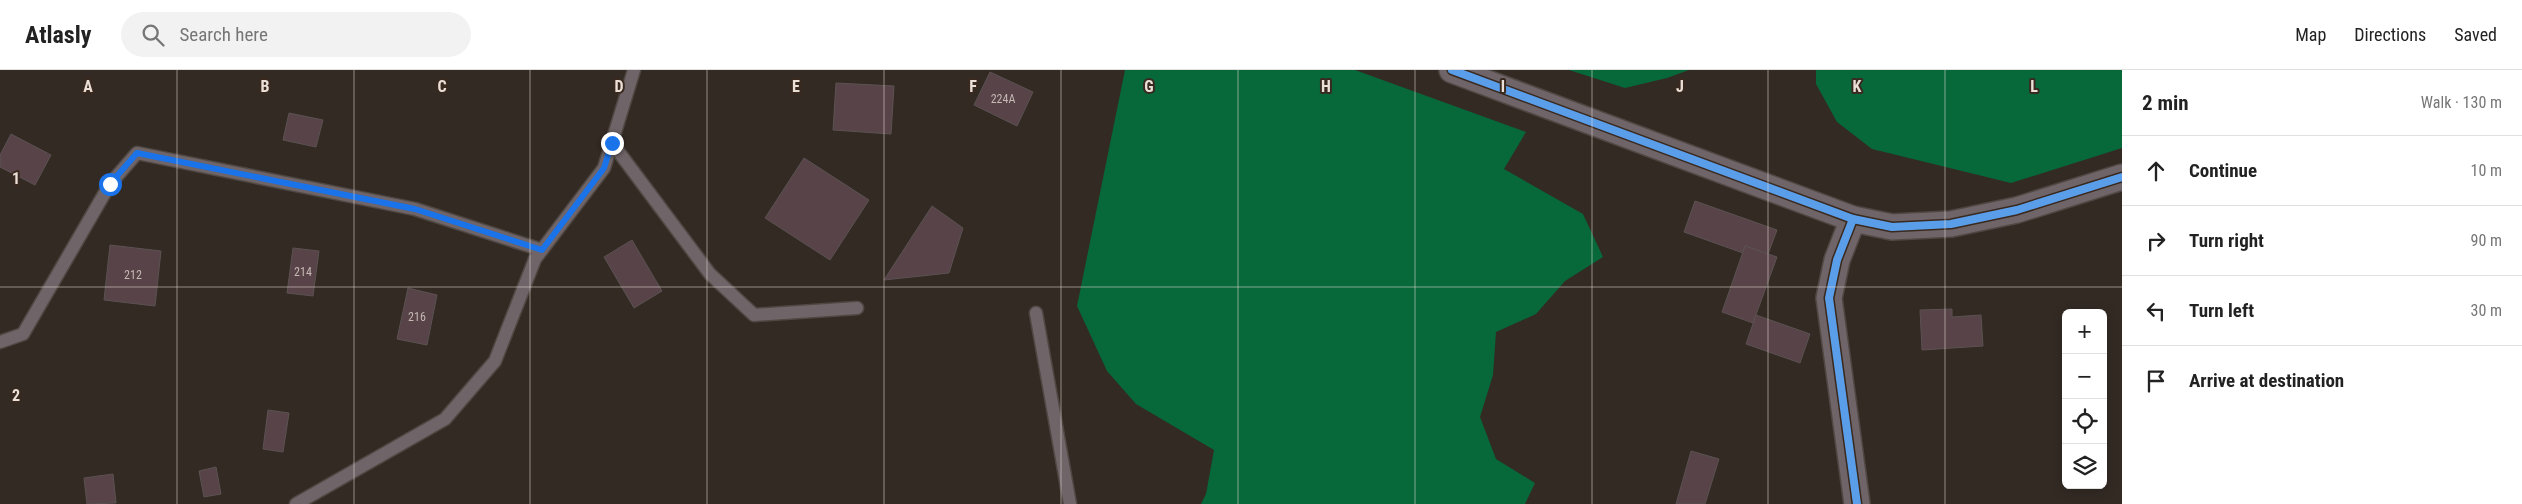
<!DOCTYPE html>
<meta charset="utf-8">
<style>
:root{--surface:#fff;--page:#f2f2f2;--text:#222;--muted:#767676;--line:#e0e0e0}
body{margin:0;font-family:"Roboto Condensed",sans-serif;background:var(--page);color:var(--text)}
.controls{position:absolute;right:15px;bottom:15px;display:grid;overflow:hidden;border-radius:8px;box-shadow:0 2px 12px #0003}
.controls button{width:45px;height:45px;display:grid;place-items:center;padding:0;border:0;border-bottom:1px solid var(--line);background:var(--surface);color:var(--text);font:25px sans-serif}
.stop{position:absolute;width:15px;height:15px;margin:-11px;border:4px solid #1a73e8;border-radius:50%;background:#fff}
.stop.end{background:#1a73e8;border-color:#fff;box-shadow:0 1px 5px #0008}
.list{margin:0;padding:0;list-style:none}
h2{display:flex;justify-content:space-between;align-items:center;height:65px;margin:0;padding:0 20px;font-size:21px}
h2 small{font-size:16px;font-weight:400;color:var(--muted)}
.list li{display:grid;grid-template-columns:32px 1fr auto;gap:15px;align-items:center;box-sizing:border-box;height:70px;padding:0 20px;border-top:1px solid var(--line)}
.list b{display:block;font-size:19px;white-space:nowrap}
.list em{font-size:16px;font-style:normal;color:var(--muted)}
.icon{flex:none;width:28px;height:28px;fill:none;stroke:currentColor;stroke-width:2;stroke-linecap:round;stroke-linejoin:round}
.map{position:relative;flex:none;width:2122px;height:434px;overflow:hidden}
header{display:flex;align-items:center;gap:30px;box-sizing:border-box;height:70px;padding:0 25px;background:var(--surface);border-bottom:1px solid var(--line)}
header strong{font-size:24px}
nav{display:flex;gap:28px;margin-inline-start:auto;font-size:18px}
.search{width:350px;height:45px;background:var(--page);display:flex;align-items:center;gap:12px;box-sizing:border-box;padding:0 18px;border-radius:28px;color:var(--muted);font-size:19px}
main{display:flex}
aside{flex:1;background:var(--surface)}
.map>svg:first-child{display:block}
.forest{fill:#07683a}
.building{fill:#574348;stroke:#5b5252}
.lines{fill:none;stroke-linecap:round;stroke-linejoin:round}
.lane-casing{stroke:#4f4842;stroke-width:15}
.street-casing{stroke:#4f4842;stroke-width:28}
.lane{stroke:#6f6468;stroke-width:12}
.street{stroke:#6f6468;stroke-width:25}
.cycleway-casing{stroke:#39291e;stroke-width:11}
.cycleway{stroke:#5a9eea;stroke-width:8}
.route{stroke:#1a73e8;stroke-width:6}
.grid{fill:none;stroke:#eae0d8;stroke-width:1;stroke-opacity:0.55}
.labels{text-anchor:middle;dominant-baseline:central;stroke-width:4;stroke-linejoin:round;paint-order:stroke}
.number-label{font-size:12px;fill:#c5b9b4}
.grid-label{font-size:16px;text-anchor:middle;font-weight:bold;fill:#eae0d8;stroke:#39291e;stroke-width:4;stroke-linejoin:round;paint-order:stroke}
</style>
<header>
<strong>Atlasly</strong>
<div class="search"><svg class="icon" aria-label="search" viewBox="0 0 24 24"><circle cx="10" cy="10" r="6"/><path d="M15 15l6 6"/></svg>Search here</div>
<nav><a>Map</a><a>Directions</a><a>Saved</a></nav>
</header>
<main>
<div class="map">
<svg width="2122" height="434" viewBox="0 0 2122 434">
<rect width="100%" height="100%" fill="#332a24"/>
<g class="forest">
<path d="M1125 0H1355L1526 62 1504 99 1583 144 1603 187 1565 211 1536 244 1496 262 1493 305 1480 347 1496 389 1535 413 1525 434H1201L1206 424 1214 380 1136 334 1107 301 1077 236Z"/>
<path d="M1569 0H1689L1667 8 1625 18Z"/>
<path d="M1816 0H2122V78L2011 113 1872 79 1837 52 1816 14Z"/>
</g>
<g class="building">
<path d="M990 2 1033 22 1017 56 974 35Z"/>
<path d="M836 13 894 16 891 64 833 60Z"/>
<path d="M289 43 323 50 316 77 283 70Z"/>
<path d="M11 64 51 85 35 115 0 97V85Z"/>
<path d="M804 88 869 130 830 190 765 148Z"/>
<path d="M1695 131 1777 160 1768 184 1745 176 1743 183 1684 162Z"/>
<path d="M932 136 963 158 949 203 884 210Z"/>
<path d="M632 170 662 221 634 238 604 187Z"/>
<path d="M110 175 161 181 155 236 104 230Z"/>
<path d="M1745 176 1777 187 1753 253 1722 242Z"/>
<path d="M293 178 319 181 313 226 287 223Z"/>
<path d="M408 218 437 225 427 275 397 269Z"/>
<path d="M1952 239V247L1981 245 1983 276 1922 280 1920 240Z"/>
<path d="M1756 245 1810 264 1800 293 1746 274Z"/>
<path d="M268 340 289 343 283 382 263 379Z"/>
<path d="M1691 381 1719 389 1705 434H1676Z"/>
<path d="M216 397 221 424 204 427 199 401Z"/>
<path d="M113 404 116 433 87 434 84 408Z"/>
</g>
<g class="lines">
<g class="lane-casing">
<g id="lane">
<path d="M612 73 710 204 754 245 857 238"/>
<path d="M1036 243 1070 434"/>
<path d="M0 272 23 264 110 114 137 83 415 139 542 180"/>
<path d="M296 434 445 349 495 291 535 189 604 98 634 0"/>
</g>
</g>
<g class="street-casing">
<g id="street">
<path d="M1452 0 1853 149 1892 157 1951 154 2017 140 2122 107"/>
<path d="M1853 149 1837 190 1829 228 1857 434"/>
</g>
</g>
<use href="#lane" class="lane"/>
<use href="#street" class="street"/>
<g class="cycleway-casing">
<g id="cycleway">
<path d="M1452 0 1853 149 1892 157 1951 154 2017 140 2122 107"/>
<path d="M1853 149 1837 190 1829 228 1857 434"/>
</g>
</g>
<use href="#cycleway" class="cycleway"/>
</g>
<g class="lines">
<path class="route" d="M110 114 137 83 415 139 542 180 604 98 612 73"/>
</g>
<path class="grid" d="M177 0V434M354 0V434M530 0V434M707 0V434M884 0V434M1061 0V434M1238 0V434M1415 0V434M1592 0V434M1768 0V434M1945 0V434M0 217H2122"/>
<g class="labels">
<g class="number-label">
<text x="1003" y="29">224А</text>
<text x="303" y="202">214</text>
<text x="133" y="205">212</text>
<text x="417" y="247">216</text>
</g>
</g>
<g class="grid-label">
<text x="88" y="22">A</text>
<text x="265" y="22">B</text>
<text x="442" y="22">C</text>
<text x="619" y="22">D</text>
<text x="796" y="22">E</text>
<text x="973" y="22">F</text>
<text x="1149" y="22">G</text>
<text x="1326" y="22">H</text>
<text x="1503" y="22">I</text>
<text x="1680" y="22">J</text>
<text x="1857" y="22">K</text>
<text x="2034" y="22">L</text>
<text x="16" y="114">1</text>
<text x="16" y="331">2</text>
</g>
</svg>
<div class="controls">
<button>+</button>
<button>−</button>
<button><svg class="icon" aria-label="locate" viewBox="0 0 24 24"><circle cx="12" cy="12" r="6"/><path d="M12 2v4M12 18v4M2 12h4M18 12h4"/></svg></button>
<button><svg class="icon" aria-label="layers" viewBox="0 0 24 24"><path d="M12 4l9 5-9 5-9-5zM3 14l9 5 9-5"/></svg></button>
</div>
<div class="stop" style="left:110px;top:114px"></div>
<div class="stop end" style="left:612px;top:73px"></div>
</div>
<aside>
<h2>2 min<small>Walk · 130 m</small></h2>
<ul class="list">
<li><svg class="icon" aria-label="ahead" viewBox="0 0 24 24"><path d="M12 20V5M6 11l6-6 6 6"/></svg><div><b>Continue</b></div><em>10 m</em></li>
<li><svg class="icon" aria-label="right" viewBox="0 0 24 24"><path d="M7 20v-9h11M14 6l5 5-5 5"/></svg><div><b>Turn right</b></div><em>90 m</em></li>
<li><svg class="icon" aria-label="left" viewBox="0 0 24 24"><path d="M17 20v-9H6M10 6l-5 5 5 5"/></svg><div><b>Turn left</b></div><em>30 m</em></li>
<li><svg class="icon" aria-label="arrive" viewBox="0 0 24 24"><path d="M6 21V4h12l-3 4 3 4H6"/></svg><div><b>Arrive at destination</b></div></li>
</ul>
</aside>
</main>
